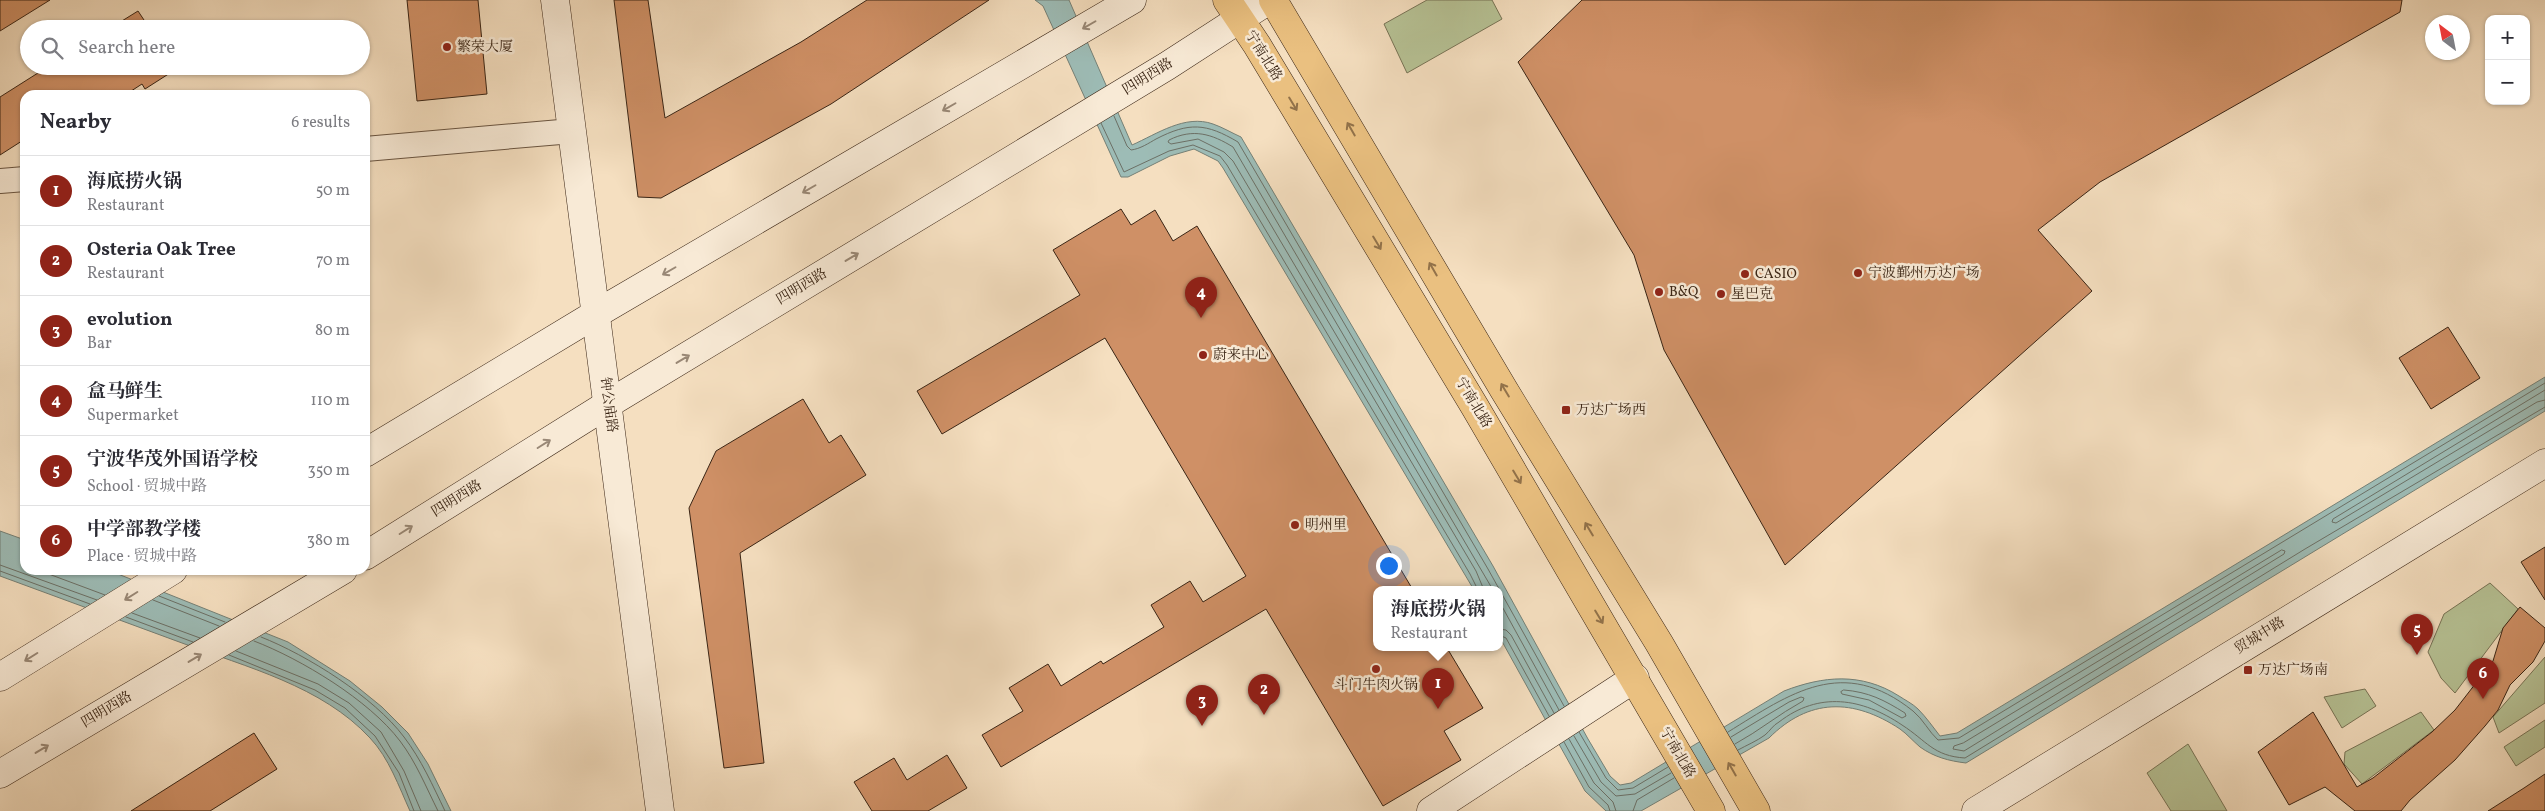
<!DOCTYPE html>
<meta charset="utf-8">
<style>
:root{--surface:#fff;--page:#f2f2f3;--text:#2b2b33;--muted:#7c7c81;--line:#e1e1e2;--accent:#8f2418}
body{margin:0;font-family:Vollkorn,"Noto Serif SC",serif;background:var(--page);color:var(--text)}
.controls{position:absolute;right:15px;top:15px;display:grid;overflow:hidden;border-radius:10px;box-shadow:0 1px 4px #0004}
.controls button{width:45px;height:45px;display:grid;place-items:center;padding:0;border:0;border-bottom:1px solid var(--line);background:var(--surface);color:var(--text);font:25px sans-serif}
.compass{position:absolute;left:2425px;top:15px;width:45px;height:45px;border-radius:50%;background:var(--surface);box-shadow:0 1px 4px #0004;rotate:328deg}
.you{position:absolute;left:1388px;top:565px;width:18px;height:18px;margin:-12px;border:4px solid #fff;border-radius:50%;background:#1a73e8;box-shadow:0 0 0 8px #1a73e833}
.badge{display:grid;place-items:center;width:32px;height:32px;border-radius:50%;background:var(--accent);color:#fff;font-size:16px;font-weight:700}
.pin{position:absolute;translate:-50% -41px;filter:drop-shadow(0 1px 2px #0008)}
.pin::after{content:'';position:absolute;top:26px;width:18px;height:15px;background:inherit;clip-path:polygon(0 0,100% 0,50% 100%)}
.popup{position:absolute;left:1373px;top:586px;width:130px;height:65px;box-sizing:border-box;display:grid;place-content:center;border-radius:10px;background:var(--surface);filter:drop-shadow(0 1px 4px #0005);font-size:16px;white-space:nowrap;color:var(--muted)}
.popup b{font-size:19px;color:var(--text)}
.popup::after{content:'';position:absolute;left:50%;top:100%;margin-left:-10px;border:10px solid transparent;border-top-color:var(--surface)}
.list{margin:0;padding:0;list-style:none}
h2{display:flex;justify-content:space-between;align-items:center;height:65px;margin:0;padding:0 20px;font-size:21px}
h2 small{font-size:16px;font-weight:400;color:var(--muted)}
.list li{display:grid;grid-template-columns:32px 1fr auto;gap:15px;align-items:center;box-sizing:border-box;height:70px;padding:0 20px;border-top:1px solid var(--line)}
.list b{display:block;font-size:19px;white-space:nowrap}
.list p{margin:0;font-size:16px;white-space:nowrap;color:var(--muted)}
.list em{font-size:16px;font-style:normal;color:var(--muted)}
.icon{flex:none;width:28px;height:28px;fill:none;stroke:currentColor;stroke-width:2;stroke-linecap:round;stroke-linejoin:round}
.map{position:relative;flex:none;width:2545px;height:811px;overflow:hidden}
.search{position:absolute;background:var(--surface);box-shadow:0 1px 4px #0004;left:20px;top:20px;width:350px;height:55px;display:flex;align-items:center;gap:12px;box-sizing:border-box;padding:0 18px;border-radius:28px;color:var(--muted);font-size:19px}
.panel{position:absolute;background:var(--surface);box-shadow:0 1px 4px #0004;left:20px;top:90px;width:350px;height:485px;border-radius:15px}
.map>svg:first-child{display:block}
.green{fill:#b7c396;stroke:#787456}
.water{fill:#9dbcb6;stroke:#758076}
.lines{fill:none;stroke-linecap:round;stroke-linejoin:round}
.shore{stroke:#6c7066;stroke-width:1}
.building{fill:#cf9066;stroke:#3a2515}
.street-casing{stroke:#695440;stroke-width:26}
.secondary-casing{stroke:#3a2515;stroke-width:29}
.primary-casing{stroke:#3a2515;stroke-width:29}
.street{stroke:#f8ead6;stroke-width:24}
.secondary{stroke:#f8ead6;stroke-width:28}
.primary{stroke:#eac080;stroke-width:28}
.oneway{stroke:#998876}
.oneway2{stroke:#92724a}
.poi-dot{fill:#8f2418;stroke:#f8ead6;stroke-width:2}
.labels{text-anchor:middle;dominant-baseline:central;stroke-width:5;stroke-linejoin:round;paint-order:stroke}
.poi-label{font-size:14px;fill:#3a2515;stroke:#f8ead6;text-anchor:start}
.street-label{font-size:14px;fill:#3a2515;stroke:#f8ead6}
</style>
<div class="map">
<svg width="2545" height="811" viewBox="0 0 2545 811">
<rect width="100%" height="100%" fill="#f5dfc0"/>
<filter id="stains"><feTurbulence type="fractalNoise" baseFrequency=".004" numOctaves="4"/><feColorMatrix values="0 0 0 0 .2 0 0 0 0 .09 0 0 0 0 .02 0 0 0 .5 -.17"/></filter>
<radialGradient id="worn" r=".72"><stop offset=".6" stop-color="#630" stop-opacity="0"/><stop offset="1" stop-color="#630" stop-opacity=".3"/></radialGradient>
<g class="green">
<path d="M1427 0H1492L1502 19 1407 73 1384 24Z"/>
<path d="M2490 583 2518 609 2455 693 2441 678 2428 652 2444 614Z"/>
<path d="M2545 657V703L2499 733 2493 717Z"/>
<path d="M2365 689 2376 706 2342 728 2324 697Z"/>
<path d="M2421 712 2434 730 2362 784 2344 764 2345 752Z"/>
<path d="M2545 720V747L2516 766 2504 747Z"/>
<path d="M2188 744 2227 811H2171L2147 773Z"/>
</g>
<g class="water">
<path d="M1035 0H1069L1132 145C1157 134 1185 114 1213 124 1222 127 1232 133 1241 137L1493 566 1588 739 1610 776 1620 785 1631 783 1784 691C1823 676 1861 672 1899 696 1905 700 1913 704 1918 709 1926 717 1933 727 1940 736L1957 733 2545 377V411L1966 763C1949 761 1934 757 1920 747 1913 741 1907 734 1900 729 1853 698 1809 698 1769 738L1641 811H1606L1585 791 1499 636V590H1474L1223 168 1218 161 1194 149 1170 156 1128 177H1121L1043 6Z"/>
<path d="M0 531 25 540V570H108L288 642 350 681 382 707 408 733 428 764 451 811H410C399 787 389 758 370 738 322 686 246 667 182 643 121 621 61 598 0 576Z"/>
</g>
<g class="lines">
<g class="shore">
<path d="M1114 116 1127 146 1131 150C1140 149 1149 143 1156 139 1189 122 1206 123 1238 142L1488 569 1564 706"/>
<path d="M1101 123 1124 172 1169 151 1193 145 1220 156 1227 165 1470 574 1478 590"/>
<path d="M2545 390 2333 519 2332 522 2336 523 2537 402 2545 400"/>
<path d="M2282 550 2285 551 2284 554 1964 751 1953 749 1954 746 1963 743Z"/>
<path d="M0 565 97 600"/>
<path d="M38 570 105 595"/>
<path d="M0 571 90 604"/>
<path d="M1484 590 1476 571 1233 161 1224 152 1198 139 1171 144 1168 142 1169 140C1193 128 1212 134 1233 147L1493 590"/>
<path d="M159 596 225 622"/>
<path d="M153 600 219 626"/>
<path d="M1499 601 1559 710"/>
<path d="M132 613 200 638"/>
<path d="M126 617 193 642"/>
<path d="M1499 629 1506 630 1511 635 1554 713"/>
<path d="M1499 635 1506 638 1549 716"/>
<path d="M261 637C307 655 374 697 404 737 421 759 433 786 445 811"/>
<path d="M254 641C301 659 369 700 400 741 416 762 426 787 438 811"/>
<path d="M236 651 318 684 349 703 381 732 404 771 421 811"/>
<path d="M229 655 315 690 345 708 375 736 399 773 414 811"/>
<path d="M1844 690C1869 692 1884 700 1905 713L1906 716 1902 718 1869 700 1842 694 1841 692Z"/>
<path d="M1579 732 1606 778 1618 790 1633 788 1668 767"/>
<path d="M1728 732C1791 693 1843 655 1913 711 1923 719 1929 732 1938 740L1959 738 2545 383"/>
<path d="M1574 736 1601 782 1616 796 1635 794 1671 773"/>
<path d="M1731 737 1789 702 1801 697 1804 698 1803 701C1779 714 1759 731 1735 744"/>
<path d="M1569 739 1594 783 1613 802 1616 811"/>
<path d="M1564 742 1589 787 1608 805 1610 811"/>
<path d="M1738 750C1747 745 1757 741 1765 735 1770 731 1773 725 1779 722 1819 691 1862 698 1902 725 1927 741 1933 756 1965 758L2305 549 2545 407"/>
<path d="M1633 811 1637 800 1674 778"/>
</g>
</g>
<g class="building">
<path d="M0 0H50L0 31Z"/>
<path d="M407 0H478L487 94 417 101Z"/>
<path d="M614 0H648L665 118 801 42 867 0H989L831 104 661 198 638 197Z"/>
<path d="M1582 0H2402L2400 12 2100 182 2038 230 2092 291 1785 565 1664 350 1634 255 1518 62Z"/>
<path d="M138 11 150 29H109Z"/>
<path d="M49 66H181L145 89 142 84 125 95H25V139L0 155V97Z"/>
<path d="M1121 209 1131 225 1155 210 1173 241 1197 226 1413 590H1377V648H1447L1483 708 1444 731 1461 760 1383 806 1266 609 1001 767 982 735 1023 711 1009 688 1048 664 1061 686 1101 661 1103 664 1164 627 1151 605 1190 581 1203 602 1246 576 1105 338 942 434 917 391 1080 295 1053 250Z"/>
<path d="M2448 327 2480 378 2431 409 2399 358Z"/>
<path d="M803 399 829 443 841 435 866 475 740 553 764 763 724 768 689 508 716 451Z"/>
<path d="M2545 547V600L2521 562Z"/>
<path d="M2520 607 2545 628V641L2533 662 2510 685 2498 710 2485 726 2455 760 2410 800 2401 811H2355L2325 787 2289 805 2258 752 2313 712 2357 787 2373 778 2432 732 2455 710 2493 661 2503 628Z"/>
<path d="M254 733 277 769 210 811H131Z"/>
<path d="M947 755 967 788 928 811H872L854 782 894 758 907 780Z"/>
<path d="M2545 774V811H2488L2524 788Z"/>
</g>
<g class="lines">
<g class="street-casing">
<g id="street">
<path d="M365 149 572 131"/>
<path d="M0 181 25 179"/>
</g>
</g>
<g class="secondary-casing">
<g id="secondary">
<path d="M555 0 660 811"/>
<path d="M365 453 594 315 1132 0"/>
<path d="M365 556 608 404 1167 66 1269 0"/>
<path d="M0 677 173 570"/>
<path d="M0 774 343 570"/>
<path d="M1431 811 1635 678"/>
<path d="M1976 811 2545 463"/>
</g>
</g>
<g class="primary-casing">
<g id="primary">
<path d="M1227 0 1257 45 1475 407 1711 811"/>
<path d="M1273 0 1504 390 1659 643 1756 811"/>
</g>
</g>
<use href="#street" class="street"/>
<use href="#secondary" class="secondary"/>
<use href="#primary" class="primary"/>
</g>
<defs><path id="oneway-shaft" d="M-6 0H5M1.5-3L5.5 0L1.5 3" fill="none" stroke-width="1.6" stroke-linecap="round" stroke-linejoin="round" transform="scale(1.25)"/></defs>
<g class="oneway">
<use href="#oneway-shaft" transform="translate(1089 25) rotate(150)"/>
<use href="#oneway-shaft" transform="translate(949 107) rotate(150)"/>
<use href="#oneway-shaft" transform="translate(809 189) rotate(150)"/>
<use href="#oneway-shaft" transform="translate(852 257) rotate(-31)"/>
<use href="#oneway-shaft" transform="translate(669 271) rotate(150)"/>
<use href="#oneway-shaft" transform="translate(683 359) rotate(-31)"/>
<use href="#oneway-shaft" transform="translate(544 444) rotate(-32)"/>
<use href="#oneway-shaft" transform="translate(406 530) rotate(-32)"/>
<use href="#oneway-shaft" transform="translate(131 596) rotate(148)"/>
<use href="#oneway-shaft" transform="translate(31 657) rotate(148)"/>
<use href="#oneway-shaft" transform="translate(195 658) rotate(-31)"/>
<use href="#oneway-shaft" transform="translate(42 749) rotate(-31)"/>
</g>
<g class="oneway2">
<use href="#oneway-shaft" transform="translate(1293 104) rotate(59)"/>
<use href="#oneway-shaft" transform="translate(1351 129) rotate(-120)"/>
<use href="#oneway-shaft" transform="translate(1377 243) rotate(59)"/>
<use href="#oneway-shaft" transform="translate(1433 269) rotate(-120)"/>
<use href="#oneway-shaft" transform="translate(1505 390) rotate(-121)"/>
<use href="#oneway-shaft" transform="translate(1517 477) rotate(59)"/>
<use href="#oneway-shaft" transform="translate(1589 529) rotate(-121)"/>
<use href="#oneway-shaft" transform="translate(1599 617) rotate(59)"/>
<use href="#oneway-shaft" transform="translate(1732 769) rotate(-120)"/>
</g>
<g class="poi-dot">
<circle cx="447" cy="47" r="5"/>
<circle cx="1858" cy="273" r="5"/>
<circle cx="1745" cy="274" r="5"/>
<circle cx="1659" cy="292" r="5"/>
<circle cx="1721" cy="294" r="5"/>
<circle cx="1203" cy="355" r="5"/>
<rect x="1561" y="405" width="10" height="10" rx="2.5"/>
<circle cx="1295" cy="525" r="5"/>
<circle cx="1376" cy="669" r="5"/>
<rect x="2243" y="665" width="10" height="10" rx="2.5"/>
</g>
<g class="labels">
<g class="poi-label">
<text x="457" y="47">繁荣大厦</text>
<text x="1868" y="273">宁波鄞州万达广场</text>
<text x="1755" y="274">CASIO</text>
<text x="1669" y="292">B&amp;Q</text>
<text x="1731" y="294">星巴克</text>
<text x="1213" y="355">蔚来中心</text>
<text x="1576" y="410">万达广场西</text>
<text x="1305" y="525">明州里</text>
<text x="2258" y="670">万达广场南</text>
<text x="1376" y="685" text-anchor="middle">斗门牛肉火锅</text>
</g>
<g class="street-label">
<text transform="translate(1263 56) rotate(58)">宁南北路</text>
<text transform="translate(1148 77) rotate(-32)">四明西路</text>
<text transform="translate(802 287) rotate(-31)">四明西路</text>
<text transform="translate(1473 403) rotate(59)">宁南北路</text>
<text transform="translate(608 405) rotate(82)">钟公庙路</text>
<text transform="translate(457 499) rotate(-32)">四明西路</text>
<text transform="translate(2260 636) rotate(-32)">贸城中路</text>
<text transform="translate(107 710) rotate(-31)">四明西路</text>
<text transform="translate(1677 753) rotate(60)">宁南北路</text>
</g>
</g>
<rect width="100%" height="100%" filter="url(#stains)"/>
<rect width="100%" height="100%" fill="url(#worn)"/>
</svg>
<div class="controls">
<button>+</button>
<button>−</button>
</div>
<svg class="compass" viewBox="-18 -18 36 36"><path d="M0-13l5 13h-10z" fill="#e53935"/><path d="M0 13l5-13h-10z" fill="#7c7c81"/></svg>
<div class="you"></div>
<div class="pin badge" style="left:1438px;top:709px">1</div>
<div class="popup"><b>海底捞火锅</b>Restaurant</div>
<div class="pin badge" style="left:1264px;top:715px">2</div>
<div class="pin badge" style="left:1202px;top:726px">3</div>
<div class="pin badge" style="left:1201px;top:318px">4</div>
<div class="pin badge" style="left:2417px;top:655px">5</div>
<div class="pin badge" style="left:2483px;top:699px">6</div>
<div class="search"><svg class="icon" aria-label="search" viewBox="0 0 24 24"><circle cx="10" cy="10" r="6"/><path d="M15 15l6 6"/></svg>Search here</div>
<section class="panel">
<h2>Nearby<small>6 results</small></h2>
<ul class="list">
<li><span class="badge">1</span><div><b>海底捞火锅</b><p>Restaurant</p></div><em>50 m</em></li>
<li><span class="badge">2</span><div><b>Osteria Oak Tree</b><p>Restaurant</p></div><em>70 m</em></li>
<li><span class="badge">3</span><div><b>evolution</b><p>Bar</p></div><em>80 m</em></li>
<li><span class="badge">4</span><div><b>盒马鲜生</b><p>Supermarket</p></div><em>110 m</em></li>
<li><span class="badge">5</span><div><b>宁波华茂外国语学校</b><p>School · 贸城中路</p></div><em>350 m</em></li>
<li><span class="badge">6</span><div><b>中学部教学楼</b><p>Place · 贸城中路</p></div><em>380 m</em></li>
</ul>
</section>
</div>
